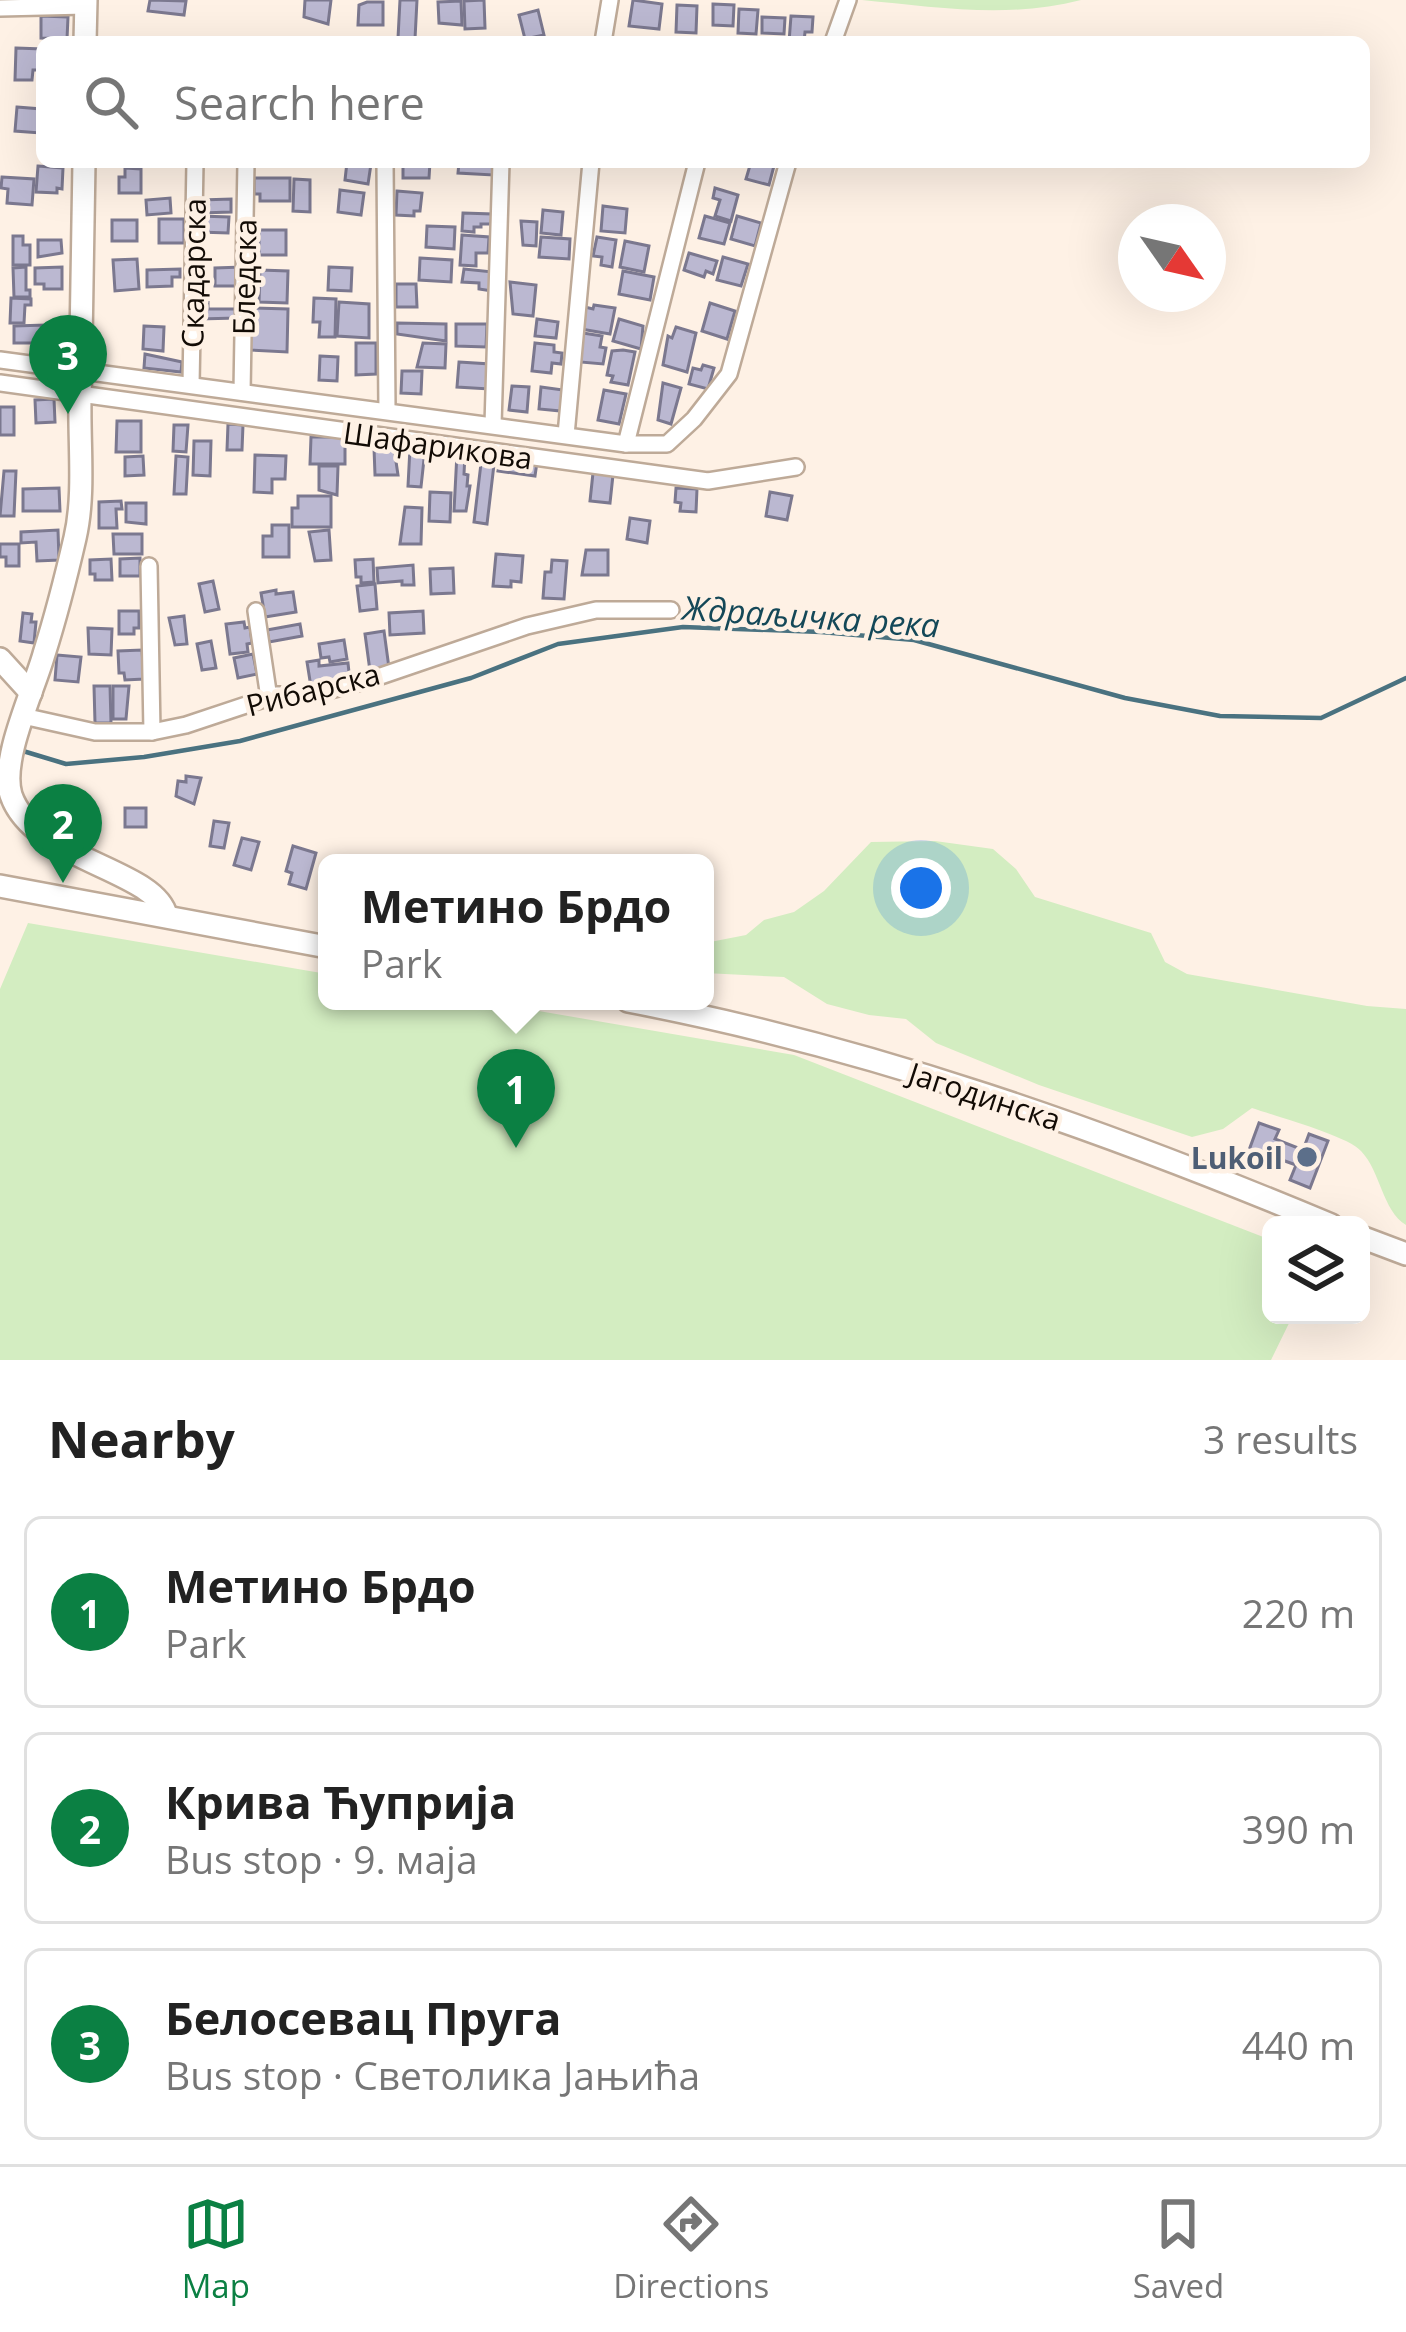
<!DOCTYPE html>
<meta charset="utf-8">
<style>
:root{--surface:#fff;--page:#f2f2f2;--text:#222;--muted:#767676;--line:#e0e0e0;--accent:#0b8043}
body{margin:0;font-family:"Open Sans",sans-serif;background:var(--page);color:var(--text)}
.controls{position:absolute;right:36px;bottom:36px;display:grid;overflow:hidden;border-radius:18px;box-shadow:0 12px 48px #0002}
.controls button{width:108px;height:108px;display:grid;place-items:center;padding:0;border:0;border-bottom:3px solid var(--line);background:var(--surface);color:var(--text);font:60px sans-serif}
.compass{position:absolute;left:1118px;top:204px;width:108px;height:108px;border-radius:50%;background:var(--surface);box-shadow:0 12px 48px #0002;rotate:124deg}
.you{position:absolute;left:921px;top:888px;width:42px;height:42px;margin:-30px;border:9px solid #fff;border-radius:50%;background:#1a73e8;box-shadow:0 0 0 18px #1a73e833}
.badge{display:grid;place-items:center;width:78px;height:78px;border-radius:50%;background:var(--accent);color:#fff;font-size:39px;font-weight:700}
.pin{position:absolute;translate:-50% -99px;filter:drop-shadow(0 3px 6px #0008)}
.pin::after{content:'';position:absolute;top:63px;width:42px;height:36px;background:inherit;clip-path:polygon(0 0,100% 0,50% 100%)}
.popup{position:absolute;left:318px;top:854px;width:396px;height:156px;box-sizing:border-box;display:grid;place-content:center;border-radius:18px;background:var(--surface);filter:drop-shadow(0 3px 9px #0005);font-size:39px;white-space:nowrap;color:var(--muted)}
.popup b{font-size:45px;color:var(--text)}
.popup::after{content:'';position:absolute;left:50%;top:100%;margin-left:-24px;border:24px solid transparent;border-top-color:var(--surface)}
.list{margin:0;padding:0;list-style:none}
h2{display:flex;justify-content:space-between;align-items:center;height:156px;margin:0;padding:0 48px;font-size:51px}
h2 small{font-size:39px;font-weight:400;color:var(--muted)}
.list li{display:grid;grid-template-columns:78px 1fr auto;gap:36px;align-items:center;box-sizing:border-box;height:192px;margin:0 24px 24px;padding:0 24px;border:3px solid var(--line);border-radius:18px}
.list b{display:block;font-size:45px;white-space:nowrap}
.list p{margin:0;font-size:39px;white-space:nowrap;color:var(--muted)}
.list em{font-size:39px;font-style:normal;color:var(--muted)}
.icon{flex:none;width:66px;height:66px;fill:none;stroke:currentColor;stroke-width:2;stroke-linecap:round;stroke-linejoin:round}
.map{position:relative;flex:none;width:1406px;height:1360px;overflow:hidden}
.search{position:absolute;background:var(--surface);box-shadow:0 12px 48px #0002;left:36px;right:36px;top:36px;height:132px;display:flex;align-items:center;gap:30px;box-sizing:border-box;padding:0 42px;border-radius:18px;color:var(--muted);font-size:45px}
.sheet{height:804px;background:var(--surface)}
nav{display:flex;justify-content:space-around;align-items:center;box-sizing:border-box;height:168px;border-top:3px solid var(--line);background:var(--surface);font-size:33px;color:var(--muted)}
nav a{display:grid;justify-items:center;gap:6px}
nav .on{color:var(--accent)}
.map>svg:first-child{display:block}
.green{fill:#d3edc1}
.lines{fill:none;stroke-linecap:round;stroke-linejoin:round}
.stream{stroke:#4a7280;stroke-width:4.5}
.building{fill:#bbb8d1;stroke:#7b788f;stroke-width:3}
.street-casing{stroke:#beaa98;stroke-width:20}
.secondary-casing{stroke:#beaa98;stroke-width:26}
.street{stroke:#fff;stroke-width:15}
.secondary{stroke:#fff;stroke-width:21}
.service-dot{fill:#5c6f8a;stroke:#fef1e5;stroke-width:4.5}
.labels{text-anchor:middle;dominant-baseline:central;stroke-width:9;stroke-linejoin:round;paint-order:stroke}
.street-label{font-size:30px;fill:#120b05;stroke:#fef1e5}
.service-label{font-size:30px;font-weight:bold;fill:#4e5e75;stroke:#fef1e5;text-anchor:end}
.water-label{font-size:33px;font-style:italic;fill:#144858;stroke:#fef1e5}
</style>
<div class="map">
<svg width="1406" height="1360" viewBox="0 0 1406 1360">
<rect width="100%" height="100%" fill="#fef1e5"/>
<g class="green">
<path d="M862 0H1081C1008 19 935 7 862 0Z"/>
<path d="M935 841 993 849 1016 869 1035 897 1151 933 1165 962 1187 974 1367 1006 1406 1009V1225C1382 1210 1381 1172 1361 1151 1348 1136 1275 1116 1252 1108L1223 1129 1192 1137 1039 1085 936 1043 906 1019 869 1015 827 1004 784 977 705 973V943L746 935 764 920 794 912 824 891 871 842Z"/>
<path d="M28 923 327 974V1001H481L794 1055 1271 1240V1315H1293L1271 1360H0V989Z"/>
</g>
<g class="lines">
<path class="stream" d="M23 751 66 764 144 757 240 741 471 678 558 644 683 627 821 632 914 640 1125 698 1220 716 1321 718 1406 678"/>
</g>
<g class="building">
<path d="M150 0 186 1 184 15 148 11Z"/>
<path d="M305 0H331L328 24 304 17Z"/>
<path d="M400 0H417L415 39 398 38Z"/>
<path d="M484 0 485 28 465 29 464 1Z"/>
<path d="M633 0 662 4 659 29 629 26Z"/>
<path d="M461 1 462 25 439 23 438 2Z"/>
<path d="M367 2H383V25H358L359 5Z"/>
<path d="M713 4 734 5 733 26 713 25Z"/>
<path d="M677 5 697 6 696 33 676 32Z"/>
<path d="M739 9 758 10 756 34 738 33Z"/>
<path d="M538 10 544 35 525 39 519 15Z"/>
<path d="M41 16 68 17 67 39 41 38Z"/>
<path d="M791 16 813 17 812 32H805L804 42H789Z"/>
<path d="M762 17 785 18 784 34 762 33Z"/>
<path d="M16 48 42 49V70H33L32 80H15Z"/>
<path d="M17 107 41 109 40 133 15 131Z"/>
<path d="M347 162 371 164 368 184 345 180Z"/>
<path d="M403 162H430L429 178H403Z"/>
<path d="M459 162H493V175L458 173Z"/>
<path d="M751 162H775L769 185 746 179Z"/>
<path d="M38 166 63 168 62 189 57 188V193L36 192Z"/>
<path d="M125 168 141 169V193H119V177H125Z"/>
<path d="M2 177 34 179 32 205 7 203 8 189 1 188Z"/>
<path d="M254 178H290V201H260V194H254Z"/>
<path d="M294 179 310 180V212L293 211Z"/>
<path d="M715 188 738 195 731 221 715 216 720 200 713 198Z"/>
<path d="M340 190 364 193 361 215 338 212Z"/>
<path d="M397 191 422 193 420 211H414V216L396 215Z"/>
<path d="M170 198 171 213 147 215 146 200Z"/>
<path d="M231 199V212L201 213V200Z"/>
<path d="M603 206 627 209 625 233 601 231Z"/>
<path d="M543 210 563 212 561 235 541 233Z"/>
<path d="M463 213 492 214 491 224H481V227H474V232L462 231Z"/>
<path d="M199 216 229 217 228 233 199 232Z"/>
<path d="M705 216 730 223 724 244 699 238Z"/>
<path d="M737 216 761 223 755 246 731 239Z"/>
<rect x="159" y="219" width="25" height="24"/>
<rect x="112" y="220" width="25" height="21"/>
<path d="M521 221 537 222 536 246 523 245Z"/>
<path d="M427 226 455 227 454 249 426 247Z"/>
<rect x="259" y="230" width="27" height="25"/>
<path d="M462 235 489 237 488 253H476V266L460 265Z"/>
<path d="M13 236H23V245H30V265H13Z"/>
<path d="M541 237 570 239 569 259 539 257Z"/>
<path d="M597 237 616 240 612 267 601 265 602 257 593 256Z"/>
<path d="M38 240H61L62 253 38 257Z"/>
<path d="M625 241 649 246 644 272 620 267Z"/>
<path d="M689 253 717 261 713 274 706 271 704 277 684 270Z"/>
<path d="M723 257 748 264 741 286 717 280Z"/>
<path d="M420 258 452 260 451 282 419 280Z"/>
<path d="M137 259 139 289 115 291 113 260Z"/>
<path d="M26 267V290H30V297H14L13 268Z"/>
<path d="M62 267V289H44V284H35V268Z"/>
<path d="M242 267V286H215V268Z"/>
<path d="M329 267 352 268 351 291 328 290Z"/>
<path d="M180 269V277H172V286L147 287V270Z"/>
<path d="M464 269 493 272 492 291 479 289V283L462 282Z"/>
<path d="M260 270 288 271 287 303 259 302Z"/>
<path d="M623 271 654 277 650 300 619 294Z"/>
<path d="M510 282 536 285 533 316 513 314Z"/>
<path d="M396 284H416L417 307H396Z"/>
<path d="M208 293V309H237V318L199 319V294Z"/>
<path d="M11 298 31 299V305H25L24 323H10Z"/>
<path d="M314 298 336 299 335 337H319L320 322H313Z"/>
<path d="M339 302 369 304V338L337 336Z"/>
<path d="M710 303 735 311 727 339 702 331Z"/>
<path d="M594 305 615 308 610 334 581 329 585 307 593 309Z"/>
<path d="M250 308 288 309 287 352 249 350Z"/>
<path d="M537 319 558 322 556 338 535 336Z"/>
<path d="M619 319 643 326 641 349 613 341Z"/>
<path d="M397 323 446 324V341L397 334Z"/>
<path d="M456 324H487L486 347 456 346Z"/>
<path d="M46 325V343H14V326Z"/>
<path d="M144 326 164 327 163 351 143 349Z"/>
<path d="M676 327 696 333 687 372 663 365 668 336 672 338Z"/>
<path d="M583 333 602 336 600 347 606 348 603 364 580 362Z"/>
<path d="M356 343H376V374L356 375Z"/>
<path d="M423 343 446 344 445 368 417 367Z"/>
<path d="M535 343 554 345V352L562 353 561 364 552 363 551 373 532 371Z"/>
<path d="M623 350 635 352 628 385 611 382 613 376 607 375 612 351Z"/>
<path d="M145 354 182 362 181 372 144 368Z"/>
<path d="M320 356 338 357 337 381 319 380Z"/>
<path d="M459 362 490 364 489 389 457 387Z"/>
<path d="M703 365 714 368 708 389 689 384 693 368 701 370Z"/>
<path d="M402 371H422L421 394 401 393Z"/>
<path d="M663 383 681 388 671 424 658 420Z"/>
<path d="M512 386 529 387 527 412 509 410Z"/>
<path d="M541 387 563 390 561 411 539 409Z"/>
<path d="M604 390 626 394 619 424 598 420Z"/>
<path d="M54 399 55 422 36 423 35 400Z"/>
<rect x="0" y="407" width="14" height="28"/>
<path d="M117 421H141V452H116Z"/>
<path d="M228 424 243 425 242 450H227Z"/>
<path d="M174 425H188L186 452 173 451Z"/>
<path d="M311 437H345V464H310Z"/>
<path d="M194 441H211L210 476 193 475Z"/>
<path d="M374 448H394L398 475H375Z"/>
<path d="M410 448 425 450 421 487 408 486Z"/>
<path d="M457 453 465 454 464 474 468 475 467 486H470L466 511H454Z"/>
<path d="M255 455 286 456 285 479H272V493L254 492Z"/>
<path d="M482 455 495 456 487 524 474 522Z"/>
<path d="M143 456 144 475 125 476V457Z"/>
<path d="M176 456 188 457 186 494H174Z"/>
<path d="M501 457 537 462 535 476 498 471Z"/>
<path d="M319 466H338L337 495 319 490Z"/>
<path d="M4 471H16L14 516H0Z"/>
<path d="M593 473 613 475 610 503 590 501Z"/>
<path d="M59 488 60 511H23V489Z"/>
<path d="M676 488 697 489 696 512 680 511 681 503 675 502Z"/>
<path d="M430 492 451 493 450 522 429 521Z"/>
<path d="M770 492 792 496 787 520 766 516Z"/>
<path d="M298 496H331V527H292V508H298Z"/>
<path d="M121 501 122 509H116L117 528H99V502Z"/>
<path d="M126 503H146V524L126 522Z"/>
<path d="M405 507 422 508 421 544H400Z"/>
<path d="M630 518 650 521 647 543 627 539Z"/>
<path d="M272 525H289V557H263V536H272Z"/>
<path d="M58 530 59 560 37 561 36 542 21 543V532Z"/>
<path d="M329 530 331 560 315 561 309 532Z"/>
<path d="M113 534H142V554H114Z"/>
<path d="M0 544H19V566H6V557H0Z"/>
<path d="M586 550H608V575H582Z"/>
<path d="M496 554 523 556 521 582 511 581V587L493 586Z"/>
<path d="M140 558V576H120V559Z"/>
<path d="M111 559 112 580H95V574H90V560Z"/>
<path d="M373 559 374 582 361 583V577H356L355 560Z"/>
<path d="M552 560 567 561 564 599 543 598 545 572H551Z"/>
<path d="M413 565 414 585H402V581L378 583 377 568Z"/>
<path d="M453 568 454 593 431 594 430 569Z"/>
<path d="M213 581 219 609 205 612 199 584Z"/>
<path d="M375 584 377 609 360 611 357 586Z"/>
<path d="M276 590V594L293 592 296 612 265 617 261 593Z"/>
<path d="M119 611H139V628H134V634H119Z"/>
<path d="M423 611 424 633 390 635 389 613Z"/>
<path d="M23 613 32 614 31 622H36L34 643 20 641Z"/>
<path d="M184 616 187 644 175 645 169 618Z"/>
<path d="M244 622 245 628 250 627 252 643 247 644 248 652 230 654 226 624Z"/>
<path d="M300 624 302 636 269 642 267 630Z"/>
<path d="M88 628 112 629 111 655 89 654Z"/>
<path d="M384 631 389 668 370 671 365 634Z"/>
<path d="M344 640 347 659 330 662 329 657 321 658 319 644Z"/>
<path d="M211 641 216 668 202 670 197 644Z"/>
<path d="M142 650 144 679 125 680 124 673H119L118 651Z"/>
<path d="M253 654 257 674 238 678 234 658Z"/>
<path d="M57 655 81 657 78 682 55 680Z"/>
<path d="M319 660V666L348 663 350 682 311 687 307 662Z"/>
<path d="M94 686H110L111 723H95Z"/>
<path d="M113 686H129L126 719H113Z"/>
<path d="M186 776 201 778 194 804 176 796 178 781 186 782Z"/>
<rect x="125" y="808" width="21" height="19"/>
<path d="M214 821 229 823 224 848 210 846Z"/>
<path d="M242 838 259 842 251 870 234 865Z"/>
<path d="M293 846 316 853 306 889 289 884 292 873 286 871Z"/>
<path d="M1259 1123 1279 1130 1275 1139 1303 1150 1309 1134 1328 1141 1310 1188 1290 1180 1296 1165 1271 1156 1269 1161 1248 1153Z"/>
</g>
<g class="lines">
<g class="street-casing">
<g id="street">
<path d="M0 8 86 6"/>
<path d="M603 42 610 0"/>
<path d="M833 42 848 0"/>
<path d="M385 162 387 410"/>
<path d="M0 360 626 444H667L694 419 729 374 788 162"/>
<path d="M0 383 708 481 796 467"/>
<path d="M191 385 195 162"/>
<path d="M242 392 246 162"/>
<path d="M493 425 501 162"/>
<path d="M566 435 591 162"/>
<path d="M626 444 697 162"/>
<path d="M149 566 152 732"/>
<path d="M256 611 269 698"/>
<path d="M23 716 95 732H152L186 725 276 695H311L369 680 527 626 596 610H671"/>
</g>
</g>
<g class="secondary-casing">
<g id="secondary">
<path d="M85 42 86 0"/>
<path d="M84 162C83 242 81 321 80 401 79 445 85 495 75 538 66 577 56 616 44 654 34 690 0 759 11 795 33 860 155 869 166 915"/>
<path d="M0 659 31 693"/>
<path d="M0 886 327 947"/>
<path d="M628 1001C870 1047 1104 1130 1331 1225"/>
<path d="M1361 1237 1406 1254"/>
</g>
</g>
<use href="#street" class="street"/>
<use href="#secondary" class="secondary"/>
</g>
<circle class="service-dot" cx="1307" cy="1157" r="12"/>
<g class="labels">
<g class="street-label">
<text transform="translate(193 273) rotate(-89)">Скадарска</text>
<text transform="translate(244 277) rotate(-89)">Бледска</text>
<text transform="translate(438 445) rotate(8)">Шафарикова</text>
<text transform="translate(313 689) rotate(-14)">Рибарска</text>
<text transform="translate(985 1096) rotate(18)">Јагодинска</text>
</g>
<g class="service-label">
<text x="1283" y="1157">Lukoil</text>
</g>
<g class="water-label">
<text transform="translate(811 616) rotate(4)">Ждраљичка река</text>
</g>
</g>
</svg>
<div class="controls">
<button><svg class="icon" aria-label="layers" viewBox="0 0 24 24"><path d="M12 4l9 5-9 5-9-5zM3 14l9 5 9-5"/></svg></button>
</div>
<svg class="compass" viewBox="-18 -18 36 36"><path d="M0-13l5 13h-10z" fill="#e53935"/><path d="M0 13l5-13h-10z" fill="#767676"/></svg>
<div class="you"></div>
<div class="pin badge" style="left:516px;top:1148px">1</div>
<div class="popup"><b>Метино Брдо</b>Park</div>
<div class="pin badge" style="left:63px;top:883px">2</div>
<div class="pin badge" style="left:68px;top:414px">3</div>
<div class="search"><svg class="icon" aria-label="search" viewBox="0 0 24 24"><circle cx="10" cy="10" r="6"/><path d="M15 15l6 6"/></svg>Search here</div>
</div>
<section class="sheet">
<h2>Nearby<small>3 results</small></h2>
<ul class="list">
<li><span class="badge">1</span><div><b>Метино Брдо</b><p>Park</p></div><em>220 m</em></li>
<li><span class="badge">2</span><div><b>Крива Ћуприја</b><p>Bus stop · 9. маја</p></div><em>390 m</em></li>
<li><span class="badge">3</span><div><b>Белосевац Пруга</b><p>Bus stop · Светолика Јањића</p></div><em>440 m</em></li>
</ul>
</section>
<nav>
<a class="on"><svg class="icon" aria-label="map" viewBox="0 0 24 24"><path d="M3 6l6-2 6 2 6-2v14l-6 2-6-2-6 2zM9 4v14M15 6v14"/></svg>Map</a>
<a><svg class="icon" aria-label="directions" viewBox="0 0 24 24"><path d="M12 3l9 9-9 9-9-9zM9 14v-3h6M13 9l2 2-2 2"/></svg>Directions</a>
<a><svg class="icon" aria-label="saved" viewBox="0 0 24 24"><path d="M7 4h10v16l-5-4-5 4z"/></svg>Saved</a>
</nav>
